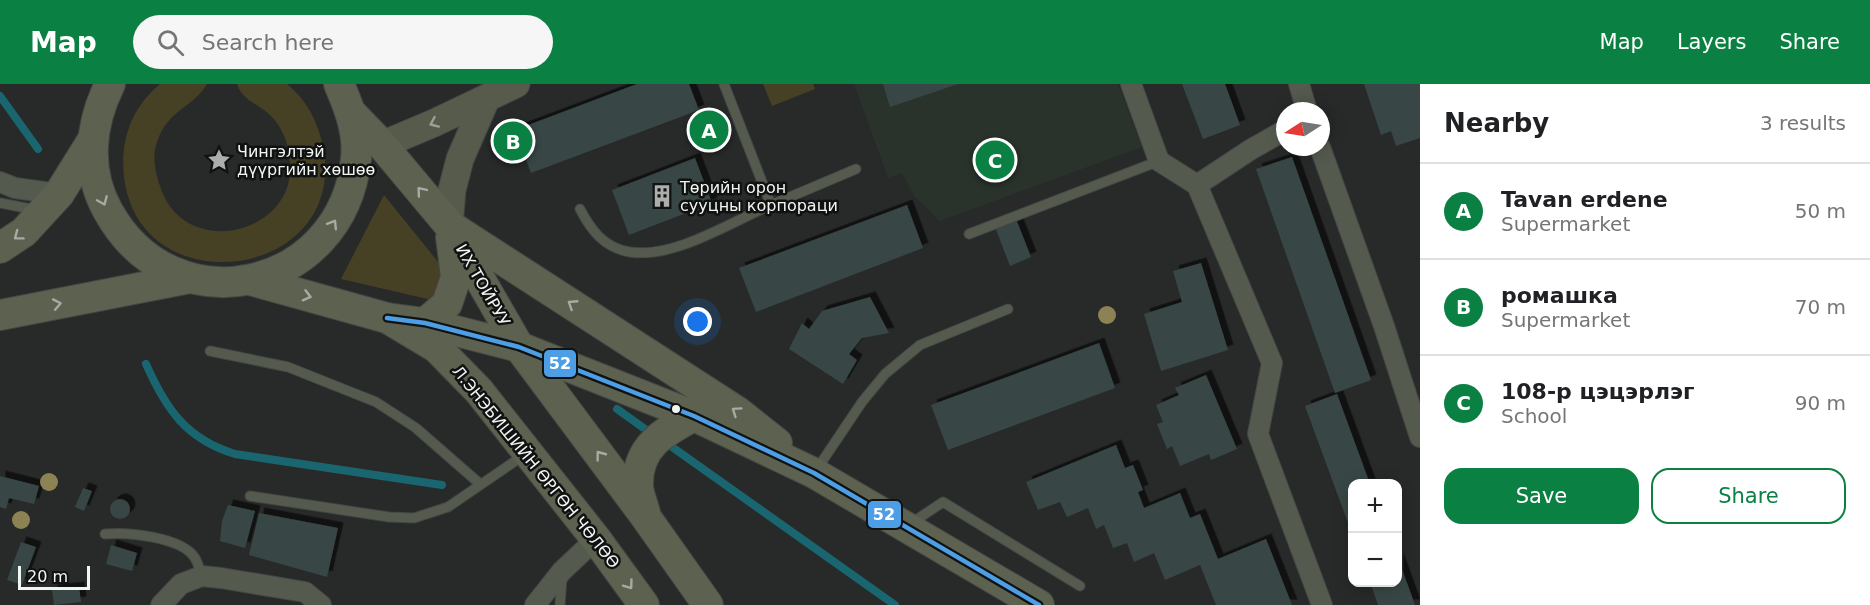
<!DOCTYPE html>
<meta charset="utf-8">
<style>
:root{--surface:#fff;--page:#f6f6f6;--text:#202124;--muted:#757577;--line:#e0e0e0;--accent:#0b8043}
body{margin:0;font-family:"DejaVu Sans",sans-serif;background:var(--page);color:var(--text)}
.controls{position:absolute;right:18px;bottom:18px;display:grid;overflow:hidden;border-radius:12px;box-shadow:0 3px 15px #0003}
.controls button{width:54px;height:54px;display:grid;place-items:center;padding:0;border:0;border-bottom:2px solid var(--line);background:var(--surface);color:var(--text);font:30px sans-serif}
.compass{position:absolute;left:1276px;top:18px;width:54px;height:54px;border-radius:50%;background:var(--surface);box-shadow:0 3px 15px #0003;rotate:258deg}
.scale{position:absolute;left:18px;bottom:15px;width:72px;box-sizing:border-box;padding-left:6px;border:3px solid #f2f5f2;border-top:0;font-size:16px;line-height:21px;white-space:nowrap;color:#f2f5f2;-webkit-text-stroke:4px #101211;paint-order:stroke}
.you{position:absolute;left:698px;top:238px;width:21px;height:21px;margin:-15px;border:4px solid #fff;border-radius:50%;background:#1a73e8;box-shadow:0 0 0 9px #1a73e833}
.badge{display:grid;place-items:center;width:39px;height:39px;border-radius:50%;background:var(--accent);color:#fff;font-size:20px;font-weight:700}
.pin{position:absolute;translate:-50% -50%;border:3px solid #fff;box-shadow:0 2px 6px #0006}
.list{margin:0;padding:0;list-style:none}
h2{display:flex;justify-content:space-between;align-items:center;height:78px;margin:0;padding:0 24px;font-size:26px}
h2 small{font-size:20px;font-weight:400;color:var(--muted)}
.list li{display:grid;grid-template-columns:39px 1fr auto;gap:18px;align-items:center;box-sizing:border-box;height:96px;padding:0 24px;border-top:2px solid var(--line)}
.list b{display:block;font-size:22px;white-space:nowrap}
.list p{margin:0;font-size:20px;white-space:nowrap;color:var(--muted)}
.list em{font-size:20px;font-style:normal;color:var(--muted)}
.actions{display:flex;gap:12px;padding:18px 24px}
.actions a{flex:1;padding:14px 0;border:2px solid var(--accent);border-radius:18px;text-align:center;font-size:21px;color:var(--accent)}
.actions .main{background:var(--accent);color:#fff}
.icon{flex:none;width:33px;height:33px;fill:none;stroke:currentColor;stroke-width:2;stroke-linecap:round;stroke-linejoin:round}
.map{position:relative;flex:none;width:1420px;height:521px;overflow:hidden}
header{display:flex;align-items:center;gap:36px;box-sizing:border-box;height:84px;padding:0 30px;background:var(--accent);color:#fff}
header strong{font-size:28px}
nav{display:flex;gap:33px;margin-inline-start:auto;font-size:21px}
.search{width:420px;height:54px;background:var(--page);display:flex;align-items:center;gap:15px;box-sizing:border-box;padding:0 21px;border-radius:33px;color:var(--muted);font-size:22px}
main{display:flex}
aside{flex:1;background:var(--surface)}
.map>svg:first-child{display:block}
.built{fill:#29322b}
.green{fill:#464024}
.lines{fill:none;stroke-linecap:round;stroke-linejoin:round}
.stream{stroke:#1a6670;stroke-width:8}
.building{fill:#374744;filter:url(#shadow)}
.lane-casing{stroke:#444644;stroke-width:11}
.street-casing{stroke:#444644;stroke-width:22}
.secondary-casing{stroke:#444644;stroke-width:29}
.primary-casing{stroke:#444644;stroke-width:32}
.lane{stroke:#555a4f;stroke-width:9}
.street{stroke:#555a4f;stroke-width:20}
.secondary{stroke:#565b4c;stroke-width:27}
.primary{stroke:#5c6150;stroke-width:30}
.bus-1-casing{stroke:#101211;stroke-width:9}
.bus-1{stroke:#4d9ee5;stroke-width:4.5}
.tree{fill:#8d8253}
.oneway{stroke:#9ca097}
.oneway2{stroke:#a7aba1}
.bus-dot{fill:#f2f5f2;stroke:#101211;stroke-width:2}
.labels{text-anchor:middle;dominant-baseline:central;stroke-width:5;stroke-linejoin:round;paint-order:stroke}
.poi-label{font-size:16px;fill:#f2f5f2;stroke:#101211;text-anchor:start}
.street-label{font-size:16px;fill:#f2f5f2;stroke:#101211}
.line-badge{stroke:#101211;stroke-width:2}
.badge-label{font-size:16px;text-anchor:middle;font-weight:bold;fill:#fff}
</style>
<header>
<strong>Map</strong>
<div class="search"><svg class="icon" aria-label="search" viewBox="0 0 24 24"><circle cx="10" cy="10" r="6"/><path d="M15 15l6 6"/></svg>Search here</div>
<nav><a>Map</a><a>Layers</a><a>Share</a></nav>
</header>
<main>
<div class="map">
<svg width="1420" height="521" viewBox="0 0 1420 521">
<defs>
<filter id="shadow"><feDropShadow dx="5.5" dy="-5.5" stdDeviation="0" flood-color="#0009"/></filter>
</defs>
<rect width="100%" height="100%" fill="#272a28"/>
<path class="built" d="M854 0H1118L1142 63 940 137 914 112 902 89 888 94Z"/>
<g class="green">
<path d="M160 0H207C193 24 168 25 157 58 152 72 155 88 160 102 184 178 296 150 290 79 289 61 283 43 269 30 259 21 241 15 237 0H287C308 17 319 40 324 67 344 197 139 222 124 93 120 57 131 24 160 0Z"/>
<path d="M763 0H813L815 5 772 22Z"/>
<path d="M384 111 439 179 449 201 432 216 341 195Z"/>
</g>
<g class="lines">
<g class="stream">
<path d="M0 12 38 65"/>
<path d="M146 280C166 325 186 355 235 370L442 401"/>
<path d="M617 325 652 350"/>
<path d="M665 358 895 521"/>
</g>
</g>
<g class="building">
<path d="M637 0H689L699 26 531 89 515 46Z"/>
<path d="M883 0H958L890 23Z"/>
<path d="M1182 0H1225L1240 41 1203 55Z"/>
<path d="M1364 0H1420V54L1396 62 1391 47 1381 51Z"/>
<path d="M1292 73 1371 296 1335 309 1256 85Z"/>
<path d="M695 74 712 119 629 151 612 106Z"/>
<path d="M907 121 923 164 756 228 739 184Z"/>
<path d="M1016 135 1031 173 1010 182 995 143Z"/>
<path d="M1201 179 1228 266 1161 287 1144 230 1182 218 1173 187Z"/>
<path d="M870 213 889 249 862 254 849 270 857 276 843 300 789 265 802 239 809 245 822 227Z"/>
<path d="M1099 259 1115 304 948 366 931 321Z"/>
<path d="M1206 291 1237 365 1211 376 1209 370 1180 382 1172 362 1167 365 1157 340 1163 338 1156 321 1179 311 1175 304Z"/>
<path d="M1337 310 1370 400H1352V450L1305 322Z"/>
<path d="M1116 361 1125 384 1133 381 1143 406 1138 408 1144 424 1180 409 1190 434 1200 430 1218 475 1266 455 1292 521H1216L1200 481 1165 496 1154 469 1134 478 1127 459 1113 464 1104 441 1096 445 1088 424 1067 433 1060 418 1038 426 1026 398Z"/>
<path d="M0 392 39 402 34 420 9 414 6 425 0 423Z"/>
<path d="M83 404 92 407 84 427 75 423Z"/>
<circle cx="120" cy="425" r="10"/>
<path d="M228 421 255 427 245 464 220 457 222 437Z"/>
<path d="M259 429 338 444 327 493 249 471Z"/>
<path d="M21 458 36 463 22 501 7 496Z"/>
<path d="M111 461 137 469 132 487 106 480Z"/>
<path d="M1398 474 1415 521H1378L1370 498H1398Z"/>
<path d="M79 503 81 518 54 521 52 506Z"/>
</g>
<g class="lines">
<g class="lane-casing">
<g id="lane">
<path d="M724 0 771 121"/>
<path d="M0 119 36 126"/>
<path d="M580 125C591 146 604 164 630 168 674 175 731 138 771 121 799 109 828 97 856 85"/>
<path d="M969 150 1159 77"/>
<path d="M210 267 288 283 376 318 416 344 480 400"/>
<path d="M817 385 862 318 885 290 920 261 1008 225"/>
<path d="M250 412 389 433 414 434 448 423 524 371"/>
<path d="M910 440 943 418 1080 502"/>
<path d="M105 450C128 448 182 453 195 474 198 479 200 487 202 492"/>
<path d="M560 521 562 493"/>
</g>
</g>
<g class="street-casing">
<g id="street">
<path d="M1131 0 1159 77 1197 101 1272 279 1258 350 1322 521"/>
<path d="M1299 0 1307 27"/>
<path d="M1320 63 1384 242 1420 353"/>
<path d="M0 98 15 104 59 110"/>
<path d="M1197 101 1250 66 1285 46"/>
<path d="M161 521 181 500 202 492 221 494 305 508 321 521"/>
<path d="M535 521 562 487 596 455"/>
</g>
</g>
<g class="secondary-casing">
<g id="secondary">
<path d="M382 61 434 39 516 0"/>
<path d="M449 141 452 106 460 75 486 15"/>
</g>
</g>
<g class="primary-casing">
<g id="primary">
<path d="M110 0C90 40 85 86 108 127 173 245 342 208 356 75 359 49 349 23 339 0"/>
<path d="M352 30 382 61 449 141 519 263 645 432 708 521"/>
<path d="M455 145 738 328 777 359"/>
<path d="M0 164 24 148 59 110 92 57"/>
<path d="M250 196 387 234 437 264 479 307 596 455 644 521"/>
<path d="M0 231 190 194"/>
<path d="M387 234 425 239 519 263 694 332 814 389 1039 521"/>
<path d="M425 239 447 220 456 193 451 153"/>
<path d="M645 429C643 420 638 410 638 401 637 362 664 348 694 332"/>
</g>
</g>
<use href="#lane" class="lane"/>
<use href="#street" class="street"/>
<use href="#secondary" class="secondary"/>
<use href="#primary" class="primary"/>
<g class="bus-1-casing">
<path id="bus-1" d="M387 234 425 239 519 263 694 332 814 389 1039 521"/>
</g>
<use href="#bus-1" class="bus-1"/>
</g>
<g class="tree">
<circle cx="1107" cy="231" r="9"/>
<circle cx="49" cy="398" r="9"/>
<circle cx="21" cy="436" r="9"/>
</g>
<defs><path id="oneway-chevron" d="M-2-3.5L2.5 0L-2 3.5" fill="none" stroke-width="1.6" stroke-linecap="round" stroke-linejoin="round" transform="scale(1.5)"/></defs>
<use class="oneway" href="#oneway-chevron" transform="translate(434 39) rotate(156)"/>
<g class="oneway2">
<use href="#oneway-chevron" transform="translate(421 107) rotate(-130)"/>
<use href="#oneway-chevron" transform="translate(103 117) rotate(67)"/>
<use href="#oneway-chevron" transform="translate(333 140) rotate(-58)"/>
<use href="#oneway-chevron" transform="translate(18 152) rotate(143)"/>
<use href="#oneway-chevron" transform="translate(307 212) rotate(15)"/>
<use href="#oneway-chevron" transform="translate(57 220) rotate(-11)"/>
<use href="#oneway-chevron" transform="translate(572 220) rotate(-147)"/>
<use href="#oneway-chevron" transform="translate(736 327) rotate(-145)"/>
<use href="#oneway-chevron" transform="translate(600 371) rotate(-127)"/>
<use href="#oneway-chevron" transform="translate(629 501) rotate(54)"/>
</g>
<defs>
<g id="sight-bare" transform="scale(1.8)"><path d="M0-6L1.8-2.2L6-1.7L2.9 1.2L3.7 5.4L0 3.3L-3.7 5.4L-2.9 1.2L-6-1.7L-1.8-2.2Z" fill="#abaeab" stroke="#101211" stroke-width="2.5" paint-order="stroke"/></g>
<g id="building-bare" transform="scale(1.8)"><path d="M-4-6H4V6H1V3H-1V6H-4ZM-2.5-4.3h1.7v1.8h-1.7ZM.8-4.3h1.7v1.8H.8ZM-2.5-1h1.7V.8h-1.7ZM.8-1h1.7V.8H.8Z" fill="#abaeab" stroke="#101211" stroke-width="2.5" paint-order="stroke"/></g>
</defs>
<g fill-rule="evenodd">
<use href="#sight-bare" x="219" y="76"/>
<use href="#building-bare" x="662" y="112"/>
</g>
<circle class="bus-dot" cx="676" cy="325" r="5"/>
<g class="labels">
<g class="poi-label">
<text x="237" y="67">Чингэлтэй<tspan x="237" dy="18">дүүргийн хөшөө</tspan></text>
<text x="680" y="103">Төрийн орон<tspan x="680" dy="18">сууцны корпораци</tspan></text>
</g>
<g class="street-label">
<text transform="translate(483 201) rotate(60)">ИХ ТОЙРУУ</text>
<text transform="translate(536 383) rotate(51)">Л.ЭНЭБИШИЙН ӨРГӨН ЧӨЛӨӨ</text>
</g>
</g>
<g class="line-badge">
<rect x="543" y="265" width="34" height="29" rx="6" fill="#4d9ee5"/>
<rect x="867" y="416" width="35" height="29" rx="6" fill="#4d9ee5"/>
</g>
<g class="badge-label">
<text x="560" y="285">52</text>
<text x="884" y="436">52</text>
</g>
</svg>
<div class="controls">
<button>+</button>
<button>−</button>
</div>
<svg class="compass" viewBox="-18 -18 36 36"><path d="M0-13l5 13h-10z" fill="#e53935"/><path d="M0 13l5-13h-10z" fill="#757577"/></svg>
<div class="scale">20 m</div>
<div class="you"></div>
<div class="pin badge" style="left:709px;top:46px">A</div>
<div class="pin badge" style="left:513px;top:57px">B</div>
<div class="pin badge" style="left:995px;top:76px">C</div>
</div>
<aside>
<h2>Nearby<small>3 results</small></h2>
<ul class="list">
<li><span class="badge">A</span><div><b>Tavan erdene</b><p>Supermarket</p></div><em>50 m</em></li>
<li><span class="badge">B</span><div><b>ромашка</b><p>Supermarket</p></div><em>70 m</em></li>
<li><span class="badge">C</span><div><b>108-р цэцэрлэг</b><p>School</p></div><em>90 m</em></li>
</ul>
<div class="actions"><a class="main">Save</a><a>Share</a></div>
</aside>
</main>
